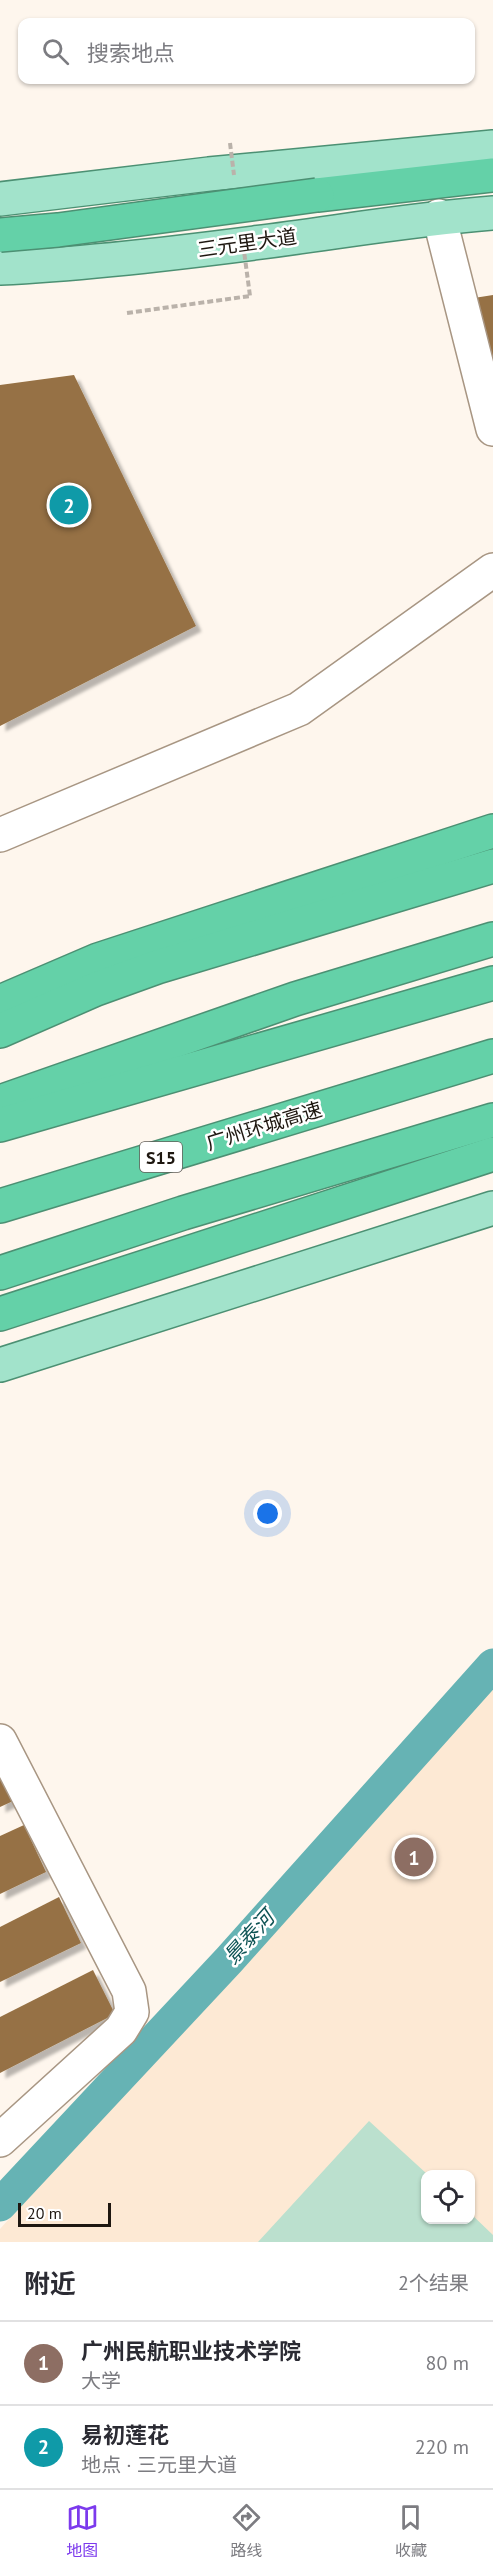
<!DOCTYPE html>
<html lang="zh">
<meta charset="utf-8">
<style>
:root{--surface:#fff;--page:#f2f2f3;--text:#2b2b33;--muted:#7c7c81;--line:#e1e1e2;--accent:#7c3aed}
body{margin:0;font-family:"PT Sans","Noto Sans SC",sans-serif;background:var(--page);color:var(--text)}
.controls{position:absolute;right:18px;bottom:18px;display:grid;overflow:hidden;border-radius:12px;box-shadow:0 2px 4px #0004}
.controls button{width:54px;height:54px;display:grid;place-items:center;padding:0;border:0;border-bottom:2px solid var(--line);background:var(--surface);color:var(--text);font:30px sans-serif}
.scale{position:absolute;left:18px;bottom:15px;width:93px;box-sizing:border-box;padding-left:6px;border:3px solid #1e1710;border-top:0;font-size:16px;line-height:21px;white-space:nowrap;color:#1e1710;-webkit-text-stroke:4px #fff;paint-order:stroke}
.you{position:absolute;left:268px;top:1514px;width:21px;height:21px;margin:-15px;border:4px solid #fff;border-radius:50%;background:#1a73e8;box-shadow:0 0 0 9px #1a73e833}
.badge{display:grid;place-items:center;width:39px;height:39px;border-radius:50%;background:var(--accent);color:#fff;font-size:20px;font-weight:700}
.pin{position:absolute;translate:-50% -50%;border:3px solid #fff;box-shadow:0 2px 6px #0006}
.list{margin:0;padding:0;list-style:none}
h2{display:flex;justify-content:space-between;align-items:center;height:78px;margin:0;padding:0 24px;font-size:26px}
h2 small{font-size:20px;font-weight:400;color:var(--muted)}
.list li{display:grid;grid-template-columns:39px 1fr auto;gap:18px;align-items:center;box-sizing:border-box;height:84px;padding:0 24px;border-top:2px solid var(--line)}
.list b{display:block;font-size:22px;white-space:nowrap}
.list p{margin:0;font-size:20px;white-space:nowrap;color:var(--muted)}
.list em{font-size:20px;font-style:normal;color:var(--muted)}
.icon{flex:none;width:33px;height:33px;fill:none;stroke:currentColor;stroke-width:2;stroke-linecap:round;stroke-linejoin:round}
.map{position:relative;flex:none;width:493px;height:2242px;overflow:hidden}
.search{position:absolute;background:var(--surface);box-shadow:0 2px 4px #0004;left:18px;right:18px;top:18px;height:66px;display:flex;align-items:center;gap:15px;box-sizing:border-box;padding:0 21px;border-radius:12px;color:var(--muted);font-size:22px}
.sheet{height:246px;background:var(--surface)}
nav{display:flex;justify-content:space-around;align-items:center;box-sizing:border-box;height:84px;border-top:2px solid var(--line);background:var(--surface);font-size:16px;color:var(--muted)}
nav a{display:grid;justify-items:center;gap:3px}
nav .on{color:var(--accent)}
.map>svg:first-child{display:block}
.built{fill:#fde9d4;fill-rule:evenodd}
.green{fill:#bbe0ce}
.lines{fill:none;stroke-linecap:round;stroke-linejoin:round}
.canal{stroke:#66b3b4;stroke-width:33}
.building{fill:#967144;filter:url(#shadow)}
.minor-casing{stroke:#a89683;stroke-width:36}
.major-casing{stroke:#4c9073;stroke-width:36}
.highway-casing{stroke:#4c9073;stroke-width:36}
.path{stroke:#bab2aa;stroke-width:4;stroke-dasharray:6 3;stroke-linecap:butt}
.minor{stroke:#fff;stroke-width:33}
.major{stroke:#a2e3cb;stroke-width:33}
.highway{stroke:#64d1a8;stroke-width:33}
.highway-bridge-casing{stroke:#4c9073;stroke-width:36;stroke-linecap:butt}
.path-bridge{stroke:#bab2aa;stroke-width:4;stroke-dasharray:6 3;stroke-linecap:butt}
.highway-bridge{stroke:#64d1a8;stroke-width:33}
.labels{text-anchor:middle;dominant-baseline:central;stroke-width:5;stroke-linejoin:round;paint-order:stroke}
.shield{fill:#fff;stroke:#625d58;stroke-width:1.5}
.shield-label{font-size:18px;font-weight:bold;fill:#1e1710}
.street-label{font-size:20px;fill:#1e1710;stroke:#fff}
.water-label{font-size:21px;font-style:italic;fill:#0d5354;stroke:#fff}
</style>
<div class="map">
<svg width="493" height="2242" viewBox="0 0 493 2242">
<defs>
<filter id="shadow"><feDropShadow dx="5.5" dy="5.5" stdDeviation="1.5" flood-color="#0004"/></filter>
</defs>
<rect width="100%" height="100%" fill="#fef6ed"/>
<path class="built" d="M493 1681V2242H0V2229ZM426 2174H470V2220H426Z"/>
<path class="green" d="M369 2121 427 2174 426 2220H470L471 2214 493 2235V2242H258Z"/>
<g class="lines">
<path class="canal" d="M0 2205 229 1960 493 1665"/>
</g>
<g class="building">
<path d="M493 295V370L474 298Z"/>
<path d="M74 375 196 626 0 726V385Z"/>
<path d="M0 1775 13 1801 0 1807Z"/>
<path d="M24 1825 46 1872 0 1894V1836Z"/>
<path d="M59 1897 81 1943 0 1982V1927Z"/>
<path d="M93 1970 115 2014 0 2073V2017Z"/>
</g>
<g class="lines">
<g class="minor-casing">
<g id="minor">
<path d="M439 216 493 429"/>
<path d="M0 835 299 709 493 570"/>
<path d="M0 1741 129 1991 132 2012 121 2030 0 2140"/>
</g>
</g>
<g class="major-casing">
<g id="major">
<path d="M0 199 209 174 493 147"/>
<path d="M0 268C85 264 169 254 254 243 334 233 413 219 493 213"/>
<path d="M0 1365 493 1208"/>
</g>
</g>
<g class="highway-casing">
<g id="highway">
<path d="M317 195 493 175"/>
<path d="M0 1002 98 960 493 831"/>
<path d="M0 1031 96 989 157 967 493 866"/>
<path d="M0 1102 295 999 493 939"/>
<path d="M0 1125 493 983"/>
<path d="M0 1206 493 1056"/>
<path d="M0 1273 183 1213 493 1120"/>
<path d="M0 1314 493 1154"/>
</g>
</g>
<path class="path" d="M127 313 250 296"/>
<use href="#minor" class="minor"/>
<use href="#major" class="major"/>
<use href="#highway" class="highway"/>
<g class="highway-bridge-casing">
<path id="highway-bridge" d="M0 235 58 230 317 195"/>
</g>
<g class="path-bridge">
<path d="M230 143 234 175"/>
<path d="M242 236 250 296"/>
</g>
<use href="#highway-bridge" class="highway-bridge"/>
</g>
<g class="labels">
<rect class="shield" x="140" y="1142" width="42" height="30" rx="4.5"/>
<g class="shield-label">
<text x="161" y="1157">S15</text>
</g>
<g class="street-label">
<text transform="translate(247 243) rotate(-8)">三元里大道</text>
<text transform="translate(264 1126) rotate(-17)">广州环城高速</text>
</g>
<g class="water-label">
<text transform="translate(249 1937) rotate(-48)">景泰河</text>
</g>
</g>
</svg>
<div class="controls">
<button><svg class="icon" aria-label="locate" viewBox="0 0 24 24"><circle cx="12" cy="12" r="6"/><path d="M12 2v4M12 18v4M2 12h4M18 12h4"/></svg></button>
</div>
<div class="scale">20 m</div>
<div class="you"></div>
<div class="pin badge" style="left:414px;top:1857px;background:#8d6e63">1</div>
<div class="pin badge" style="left:69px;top:505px;background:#0f9aa8">2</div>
<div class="search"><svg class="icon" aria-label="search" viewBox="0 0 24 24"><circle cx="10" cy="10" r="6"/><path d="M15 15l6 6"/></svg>搜索地点</div>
</div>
<section class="sheet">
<h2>附近<small>2个结果</small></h2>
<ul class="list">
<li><span class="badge" style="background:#8d6e63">1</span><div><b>广州民航职业技术学院</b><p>大学</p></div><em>80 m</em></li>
<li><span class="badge" style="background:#0f9aa8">2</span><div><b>易初莲花</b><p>地点 · 三元里大道</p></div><em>220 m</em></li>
</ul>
</section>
<nav>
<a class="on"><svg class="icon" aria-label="map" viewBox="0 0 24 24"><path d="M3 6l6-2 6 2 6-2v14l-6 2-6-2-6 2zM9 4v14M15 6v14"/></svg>地图</a>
<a><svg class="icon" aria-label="directions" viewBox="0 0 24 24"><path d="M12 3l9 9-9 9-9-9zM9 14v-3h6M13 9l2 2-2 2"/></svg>路线</a>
<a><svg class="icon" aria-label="saved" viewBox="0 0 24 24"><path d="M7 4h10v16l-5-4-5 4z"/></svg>收藏</a>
</nav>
